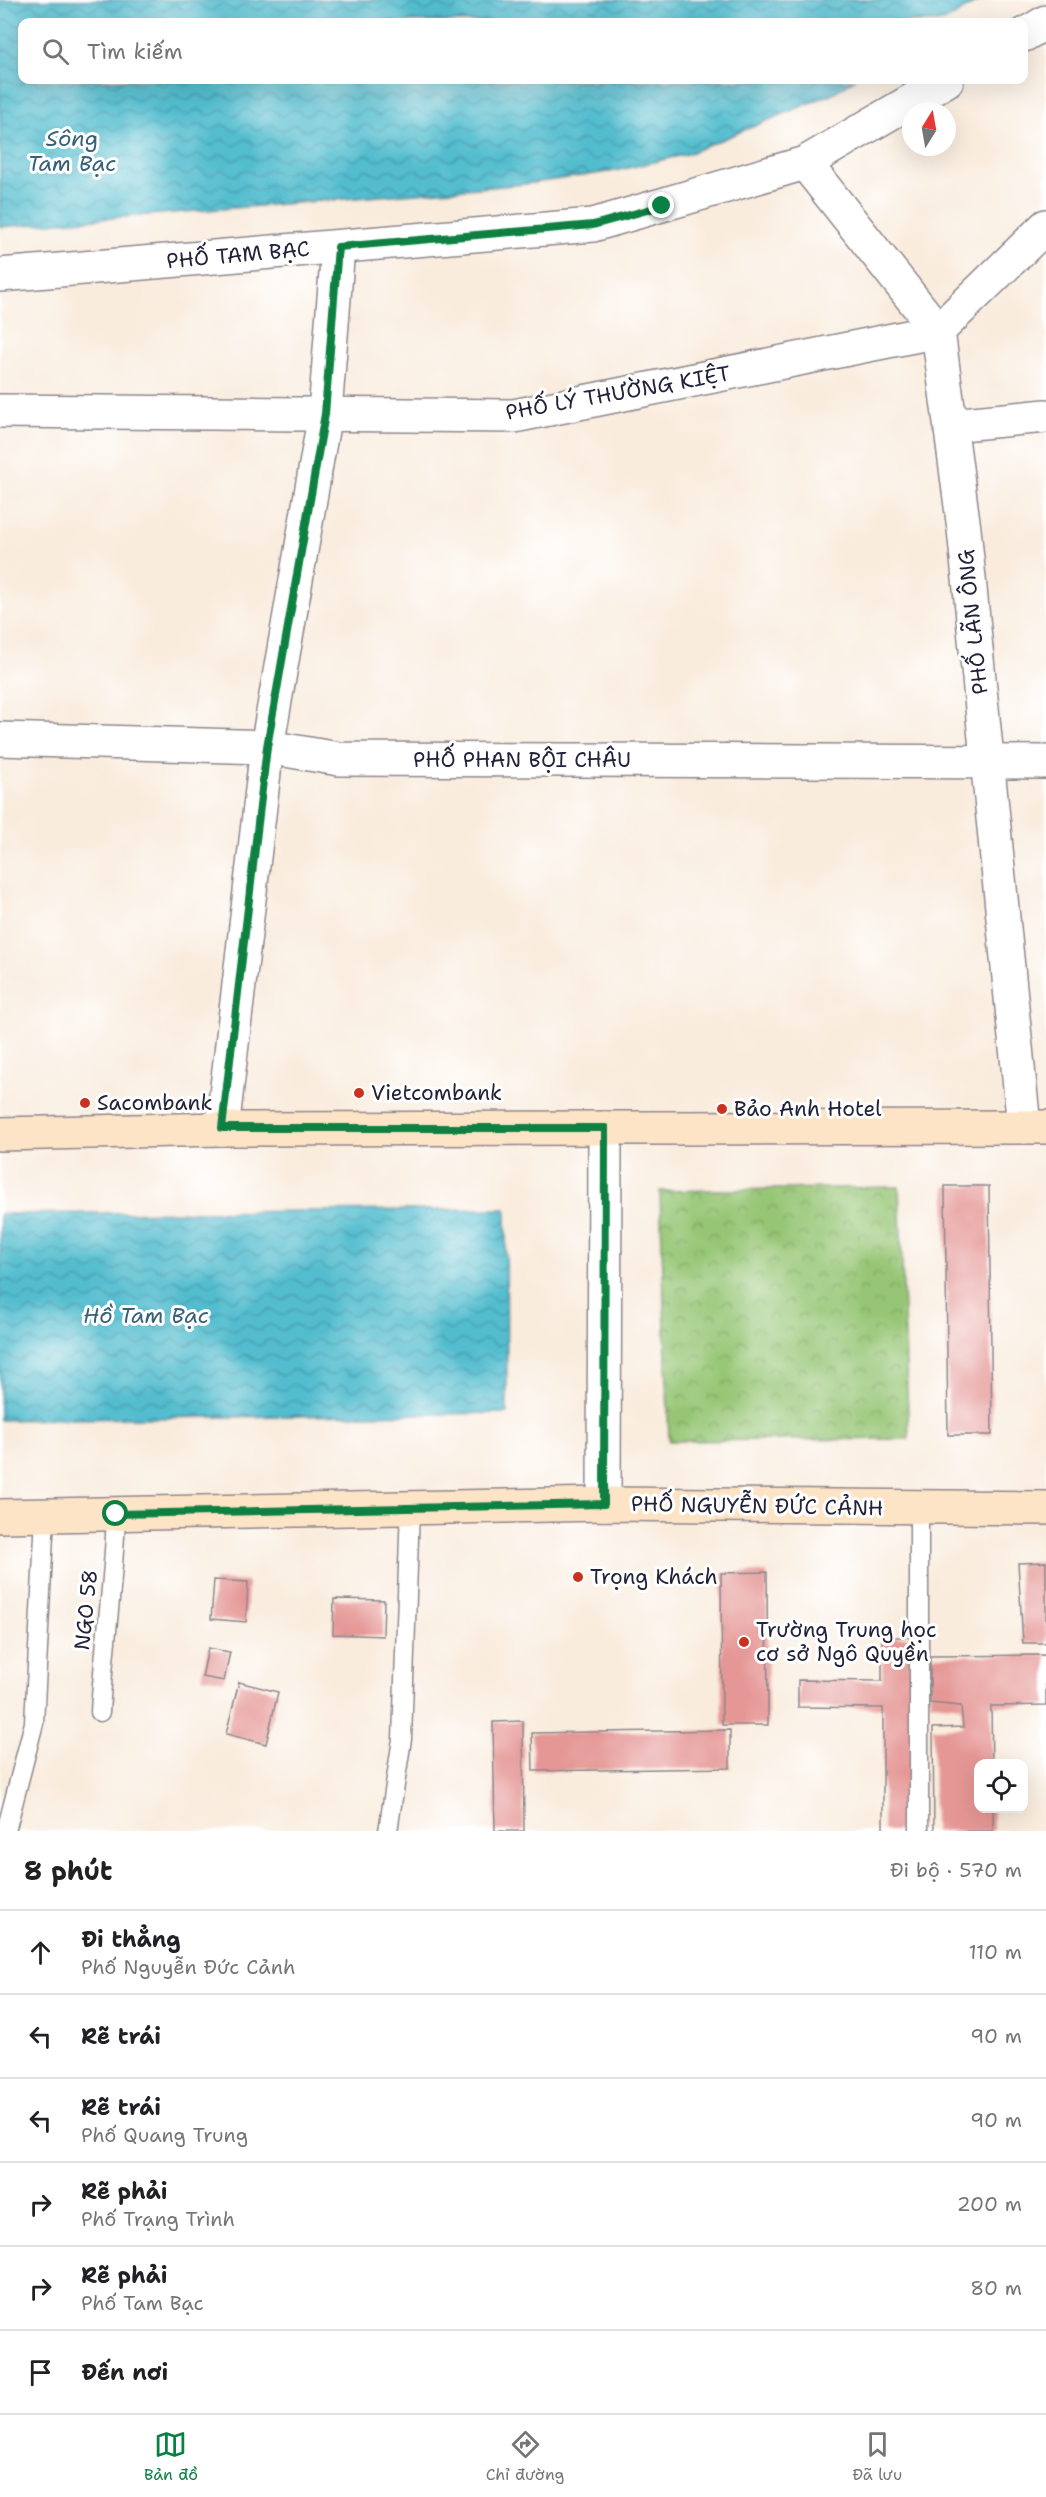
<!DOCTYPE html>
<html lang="vi">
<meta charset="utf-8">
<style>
:root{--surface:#fff;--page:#f6f6f6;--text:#202124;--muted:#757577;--line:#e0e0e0;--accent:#0b8043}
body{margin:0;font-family:"Shantell Sans",sans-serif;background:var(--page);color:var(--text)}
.controls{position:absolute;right:18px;bottom:18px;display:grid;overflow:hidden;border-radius:12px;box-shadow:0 6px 24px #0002}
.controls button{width:54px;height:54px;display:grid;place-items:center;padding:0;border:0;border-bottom:2px solid var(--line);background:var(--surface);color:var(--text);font:30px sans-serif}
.compass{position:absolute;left:902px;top:102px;width:54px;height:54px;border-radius:50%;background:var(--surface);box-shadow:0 6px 24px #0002;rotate:11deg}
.stop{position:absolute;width:18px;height:18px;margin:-14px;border:4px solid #0b8043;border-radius:50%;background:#fff}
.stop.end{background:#0b8043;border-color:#fff;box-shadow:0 2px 6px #0008}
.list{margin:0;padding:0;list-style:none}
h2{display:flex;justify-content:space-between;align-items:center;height:78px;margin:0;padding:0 24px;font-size:26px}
h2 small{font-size:20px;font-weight:400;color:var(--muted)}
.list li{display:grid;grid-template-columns:39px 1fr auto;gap:18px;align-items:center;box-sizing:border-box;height:84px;padding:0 24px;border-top:2px solid var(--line)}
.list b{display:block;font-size:22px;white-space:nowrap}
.list p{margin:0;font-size:20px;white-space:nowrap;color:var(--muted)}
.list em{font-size:20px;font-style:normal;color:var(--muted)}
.icon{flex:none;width:33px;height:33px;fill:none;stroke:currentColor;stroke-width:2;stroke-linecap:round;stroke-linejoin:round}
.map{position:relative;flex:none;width:1046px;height:1831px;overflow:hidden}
.search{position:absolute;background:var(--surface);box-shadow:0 6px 24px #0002;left:18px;right:18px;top:18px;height:66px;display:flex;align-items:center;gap:15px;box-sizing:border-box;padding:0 21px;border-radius:12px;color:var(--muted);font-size:22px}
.sheet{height:582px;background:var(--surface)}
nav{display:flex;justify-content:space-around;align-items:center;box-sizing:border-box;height:84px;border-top:2px solid var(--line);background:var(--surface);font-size:16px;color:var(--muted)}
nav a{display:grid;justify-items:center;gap:3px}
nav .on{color:var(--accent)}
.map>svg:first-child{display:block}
.park{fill:url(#park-crowns);stroke:#5c7458;stroke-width:1.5}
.water{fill:url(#water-waves);stroke:#3a7085;stroke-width:1.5}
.building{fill:#e59795}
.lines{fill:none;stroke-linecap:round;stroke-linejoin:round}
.service-casing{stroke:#8e878c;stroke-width:21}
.minor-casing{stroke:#8e878c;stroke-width:36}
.tertiary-casing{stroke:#8e878c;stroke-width:36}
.secondary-casing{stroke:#8e878c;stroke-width:36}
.service{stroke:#fff;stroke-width:18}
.minor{stroke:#fff;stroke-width:33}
.tertiary{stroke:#fff;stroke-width:33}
.secondary{stroke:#fee4c6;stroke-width:33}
.route{stroke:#0b8043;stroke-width:8}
.poi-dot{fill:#c8321e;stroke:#fff;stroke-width:2}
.labels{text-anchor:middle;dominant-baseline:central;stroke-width:6;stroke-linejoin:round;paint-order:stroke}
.street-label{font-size:21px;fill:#22223b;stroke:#fff}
.poi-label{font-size:21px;fill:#22223b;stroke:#fff;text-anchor:start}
.water-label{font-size:22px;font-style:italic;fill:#366076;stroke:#fff}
</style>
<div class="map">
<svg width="1046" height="1831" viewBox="0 0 1046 1831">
<defs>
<pattern id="park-crowns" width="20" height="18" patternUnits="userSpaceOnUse" patternTransform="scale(1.5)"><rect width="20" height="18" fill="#96c675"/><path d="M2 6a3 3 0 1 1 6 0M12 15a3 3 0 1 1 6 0" fill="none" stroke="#7aa061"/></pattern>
<pattern id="water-waves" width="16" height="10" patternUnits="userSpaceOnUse" patternTransform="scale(1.5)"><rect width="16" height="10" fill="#53bdcf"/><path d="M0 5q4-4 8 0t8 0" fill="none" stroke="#4499a9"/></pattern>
</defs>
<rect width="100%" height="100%" fill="#fff"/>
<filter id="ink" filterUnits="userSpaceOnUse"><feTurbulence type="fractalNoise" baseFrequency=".0167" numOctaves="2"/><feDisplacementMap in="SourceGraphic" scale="12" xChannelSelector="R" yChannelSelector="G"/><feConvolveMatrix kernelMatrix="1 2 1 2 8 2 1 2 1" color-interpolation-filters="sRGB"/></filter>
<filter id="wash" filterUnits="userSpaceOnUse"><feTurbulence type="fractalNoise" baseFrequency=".008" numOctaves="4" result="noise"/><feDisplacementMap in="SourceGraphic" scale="24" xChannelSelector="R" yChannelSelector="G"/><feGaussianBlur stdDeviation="1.35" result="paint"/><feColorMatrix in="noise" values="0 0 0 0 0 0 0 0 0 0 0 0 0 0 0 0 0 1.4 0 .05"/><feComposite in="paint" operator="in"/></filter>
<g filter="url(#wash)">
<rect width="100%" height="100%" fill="#f9ecdd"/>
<path class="park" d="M899 1187 909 1439 669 1441 660 1191Z"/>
<g class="water">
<path d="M0 0H980L944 22H22V80H854L831 94 687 154 615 171 526 184 0 227Z"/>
<path d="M506 1209 507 1413 0 1420V1214Z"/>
</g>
<g id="blocks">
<g class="building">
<path d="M945 1186H989L992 1435H948Z"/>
<path d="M1046 1562V1643H1023L1018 1563Z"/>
<path d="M767 1572 768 1725H722L721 1573Z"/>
<path d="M214 1580 248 1582 246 1622 211 1619Z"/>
<path d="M334 1599 384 1600 383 1636 333 1634Z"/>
<path d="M882 1637H913L912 1831H883V1708L798 1707V1680L882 1681Z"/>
<path d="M208 1648 230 1652 224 1681 202 1677Z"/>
<path d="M1046 1655V1705L991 1706 992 1764H978V1808H993V1831H934L933 1728 963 1727 961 1706 930 1703V1656Z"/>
<path d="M239 1682 278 1692 266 1744 226 1734Z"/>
<path d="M523 1721 524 1831H495L493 1722Z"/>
<path d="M730 1730V1768L533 1771 532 1733Z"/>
</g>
</g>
</g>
<g filter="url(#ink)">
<use href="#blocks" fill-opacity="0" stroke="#8e878c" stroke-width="1.5"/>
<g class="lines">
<g class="service-casing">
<g id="service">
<path d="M919 1509V1831"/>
<path d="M100 1712C104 1646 114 1580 116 1514"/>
<path d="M6 1831 34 1723 45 1517"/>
<path d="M388 1831 402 1739 410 1508"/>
</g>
</g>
<g class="minor-casing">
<g id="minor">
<path d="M0 411 514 416 938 331 1046 226"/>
<path d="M951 425 1046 416"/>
<path d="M222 1129 267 747 325 413 338 247"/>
<path d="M604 1504 605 1128"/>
</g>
</g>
<g class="tertiary-casing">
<g id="tertiary">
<path d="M1024 35 1046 22"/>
<path d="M805 163 938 331 964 529 1024 1127"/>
<path d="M0 275 593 225 805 163 947 80"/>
<path d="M0 739 267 747 339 759 1046 762"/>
</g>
</g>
<g class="secondary-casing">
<g id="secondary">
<path d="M0 1134 222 1129 1046 1127"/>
<path d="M0 1516 604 1504 1046 1508"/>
</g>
</g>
<use href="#service" class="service"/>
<use href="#minor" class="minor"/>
<use href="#tertiary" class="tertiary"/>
<use href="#secondary" class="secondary"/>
</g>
</g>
<g class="lines" filter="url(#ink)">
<path class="route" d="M116 1514 604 1504 605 1128H222L267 747 325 414 338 247 593 225 662 206"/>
</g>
<g class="poi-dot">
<circle cx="359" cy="1093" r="6"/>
<circle cx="85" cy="1103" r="6"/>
<circle cx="722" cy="1109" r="6"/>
<circle cx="578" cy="1577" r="6"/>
<circle cx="744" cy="1642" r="6"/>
</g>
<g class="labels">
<g class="street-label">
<text transform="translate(238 255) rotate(-5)">PHỐ TAM BẠC</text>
<text transform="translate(618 393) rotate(-10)">PHỐ LÝ THƯỜNG KIỆT</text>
<text transform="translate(973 622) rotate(-96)">PHỐ LÃN ÔNG</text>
<text x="522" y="760">PHỐ PHAN BỘI CHÂU</text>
<text transform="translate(757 1506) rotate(1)">PHỐ NGUYỄN ĐỨC CẢNH</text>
<text transform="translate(86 1610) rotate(-84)">NGO 58</text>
</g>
<g class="poi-label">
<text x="371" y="1093">Vietcombank</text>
<text x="97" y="1103">Sacombank</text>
<text x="734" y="1109">Bảo Anh Hotel</text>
<text x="590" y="1577">Trọng Khách</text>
<text x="756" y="1630">Trường Trung học<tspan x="756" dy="24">cơ sở Ngô Quyền</tspan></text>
</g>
<g class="water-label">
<text x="72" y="138">Sông<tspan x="72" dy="25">Tam Bạc</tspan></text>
<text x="146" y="1315">Hồ Tam Bạc</text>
</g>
</g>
</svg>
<div class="controls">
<button><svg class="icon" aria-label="locate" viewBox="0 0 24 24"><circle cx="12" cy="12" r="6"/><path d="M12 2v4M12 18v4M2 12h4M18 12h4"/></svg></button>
</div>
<svg class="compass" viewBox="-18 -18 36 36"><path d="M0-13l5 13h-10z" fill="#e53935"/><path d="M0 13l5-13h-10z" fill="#757577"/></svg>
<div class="stop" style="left:116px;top:1514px"></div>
<div class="stop end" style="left:662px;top:206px"></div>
<div class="search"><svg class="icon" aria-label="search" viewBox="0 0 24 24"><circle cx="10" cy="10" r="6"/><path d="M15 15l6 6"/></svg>Tìm kiếm</div>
</div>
<section class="sheet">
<h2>8 phút<small>Đi bộ · 570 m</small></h2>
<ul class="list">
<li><svg class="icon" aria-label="ahead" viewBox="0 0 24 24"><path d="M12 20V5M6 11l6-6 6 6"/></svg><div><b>Đi thẳng</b><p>Phố Nguyễn Đức Cảnh</p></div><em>110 m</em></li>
<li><svg class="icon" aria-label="left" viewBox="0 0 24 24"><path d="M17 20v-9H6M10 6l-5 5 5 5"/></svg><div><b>Rẽ trái</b></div><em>90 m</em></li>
<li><svg class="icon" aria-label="left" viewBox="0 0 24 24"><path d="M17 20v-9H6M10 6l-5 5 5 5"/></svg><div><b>Rẽ trái</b><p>Phố Quang Trung</p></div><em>90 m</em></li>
<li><svg class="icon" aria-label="right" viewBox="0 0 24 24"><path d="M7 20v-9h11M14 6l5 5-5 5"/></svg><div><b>Rẽ phải</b><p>Phố Trạng Trình</p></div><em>200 m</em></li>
<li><svg class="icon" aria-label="right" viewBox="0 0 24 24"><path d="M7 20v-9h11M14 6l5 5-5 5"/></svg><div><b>Rẽ phải</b><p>Phố Tam Bạc</p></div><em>80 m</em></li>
<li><svg class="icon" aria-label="arrive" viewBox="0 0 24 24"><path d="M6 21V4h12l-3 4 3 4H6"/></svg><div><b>Đến nơi</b></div></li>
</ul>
</section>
<nav>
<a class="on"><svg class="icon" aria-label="map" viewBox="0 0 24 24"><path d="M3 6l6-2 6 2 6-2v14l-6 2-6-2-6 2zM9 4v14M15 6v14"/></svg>Bản đồ</a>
<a><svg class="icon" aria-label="directions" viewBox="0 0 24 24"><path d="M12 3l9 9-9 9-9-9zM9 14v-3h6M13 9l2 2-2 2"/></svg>Chỉ đường</a>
<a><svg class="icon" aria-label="saved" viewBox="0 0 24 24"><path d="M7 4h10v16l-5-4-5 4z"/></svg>Đã lưu</a>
</nav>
